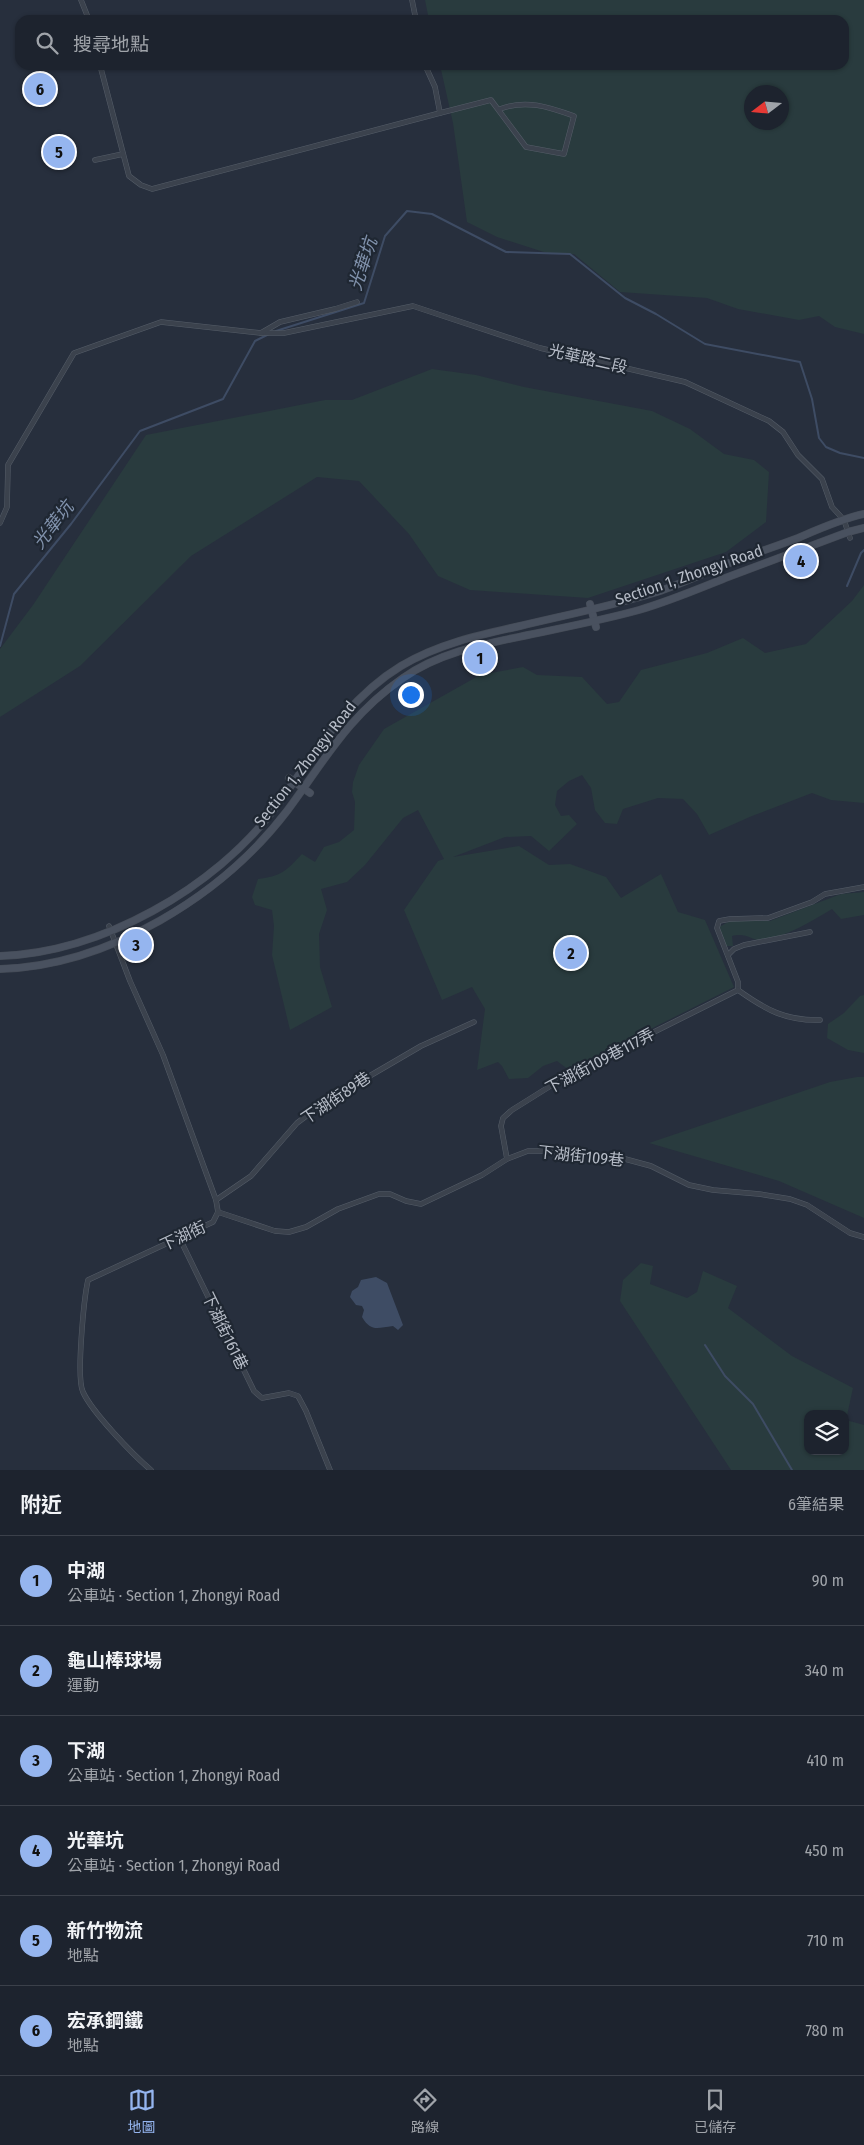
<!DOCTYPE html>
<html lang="zh-TW">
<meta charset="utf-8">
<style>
:root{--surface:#1d232e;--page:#252b36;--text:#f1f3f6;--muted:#a0a4aa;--line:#3b404a;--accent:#95b5ef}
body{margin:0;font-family:"Fira Sans Condensed","Noto Sans TC",sans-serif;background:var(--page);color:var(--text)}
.controls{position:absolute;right:15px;bottom:15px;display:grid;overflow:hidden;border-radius:10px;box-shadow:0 1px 4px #0004}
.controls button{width:45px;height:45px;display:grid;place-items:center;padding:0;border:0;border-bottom:1px solid var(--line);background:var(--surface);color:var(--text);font:25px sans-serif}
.compass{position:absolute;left:744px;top:85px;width:45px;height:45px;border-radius:50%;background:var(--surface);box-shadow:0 1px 4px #0004;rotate:254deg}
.you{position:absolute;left:410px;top:694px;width:18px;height:18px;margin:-12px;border:4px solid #fff;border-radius:50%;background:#1a73e8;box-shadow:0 0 0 8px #1a73e833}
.badge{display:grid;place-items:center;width:32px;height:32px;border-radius:50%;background:var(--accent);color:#111;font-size:16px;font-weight:700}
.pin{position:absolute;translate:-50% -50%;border:2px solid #fff;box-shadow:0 1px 5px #0006}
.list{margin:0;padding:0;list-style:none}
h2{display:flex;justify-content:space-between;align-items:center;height:65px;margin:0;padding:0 20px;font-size:21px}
h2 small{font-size:16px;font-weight:400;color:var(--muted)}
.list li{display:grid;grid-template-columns:32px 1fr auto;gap:15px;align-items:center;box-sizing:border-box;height:90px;padding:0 20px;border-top:1px solid var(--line)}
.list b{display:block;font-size:19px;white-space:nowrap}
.list p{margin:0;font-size:16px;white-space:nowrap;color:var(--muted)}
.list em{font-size:16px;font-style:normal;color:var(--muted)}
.icon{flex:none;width:28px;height:28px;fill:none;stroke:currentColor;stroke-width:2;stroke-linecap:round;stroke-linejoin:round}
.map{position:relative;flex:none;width:864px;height:1470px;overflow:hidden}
.search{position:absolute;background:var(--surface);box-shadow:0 1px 4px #0004;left:15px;right:15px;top:15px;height:55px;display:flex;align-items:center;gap:12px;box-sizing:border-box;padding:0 18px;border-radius:15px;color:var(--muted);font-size:19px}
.sheet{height:605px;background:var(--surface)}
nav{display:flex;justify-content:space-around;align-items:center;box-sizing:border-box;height:70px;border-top:1px solid var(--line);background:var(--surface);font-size:14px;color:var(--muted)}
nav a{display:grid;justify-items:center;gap:2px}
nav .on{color:var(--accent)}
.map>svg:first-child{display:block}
.green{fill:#293b3e;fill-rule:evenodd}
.water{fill:#3e4c64}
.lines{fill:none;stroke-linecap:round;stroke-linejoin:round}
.stream{stroke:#3e4c64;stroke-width:2}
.street-casing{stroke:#555d68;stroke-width:5.5}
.secondary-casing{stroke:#444b56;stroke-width:8}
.street{stroke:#3b424d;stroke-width:4.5}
.secondary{stroke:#49515f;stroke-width:7}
.labels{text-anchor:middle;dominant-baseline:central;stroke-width:4.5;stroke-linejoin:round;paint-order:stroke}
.street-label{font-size:16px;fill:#b7bdc8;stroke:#1f2732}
.water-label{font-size:18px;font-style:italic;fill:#8192ac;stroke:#1f2732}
</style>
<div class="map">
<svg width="864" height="1470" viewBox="0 0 864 1470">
<rect width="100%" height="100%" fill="#272f3d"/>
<g class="green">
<path d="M425 0H864V334L835 327 819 316 799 320 738 309 707 298 620 292 574 254H550L497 237 467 222 453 123 440 65H844V20H429ZM752 92H782V122H752Z"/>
<path d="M432 369 476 375 524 387 652 411 690 429 724 454 754 460 769 472 766 522 726 552 588 598 470 590 438 576 409 534 359 481 317 477 191 556 80 666 0 717V649L33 605 146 435 325 400H352Z"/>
<path d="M864 585V803L831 800 812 793 752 816 709 835 697 814 683 799 658 798 623 809 617 824 605 823 595 810 591 788 582 775 569 781 557 791 555 805 561 816 569 815 577 824 549 851 531 836 505 837 453 857 519 846 549 865 570 864 606 877 621 898 661 874 678 912 705 920 734 987 569 1070 557 1061 543 1066 528 1078 509 1079 502 1066 498 1062 477 1070 485 1009 472 987 442 1000 404 910 438 861 444 859 418 810 403 818 365 865 347 882 321 889 327 910 319 934 320 967 332 1007 290 1030 272 955 274 926 272 910 255 905 252 897 258 879C282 876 286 871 302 854L315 862 324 847 339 842 354 830 355 802 352 792 353 782 359 765 384 729 480 675 523 667 537 675 582 677 607 704 619 702 641 670 707 653 743 638 765 653 806 644 852 601Z"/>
<path d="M864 892V915L841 919 832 909C810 922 787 937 761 940 752 941 747 932 732 936L733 946H726L719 927 730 921H770L841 894Z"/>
<path d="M864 995V1053L848 1050 827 1038 828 1024 844 1013 860 996Z"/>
<path d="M857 1077H864V1218L779 1181 649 1143 830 1082Z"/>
<path d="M641 1263 653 1266 650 1284 687 1298 697 1292 703 1271 737 1286 728 1308 792 1356 853 1388 846 1420 864 1425V1470H731L620 1301 623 1280ZM808 1414H845V1451H808Z"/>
</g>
<path class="water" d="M376 1277 387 1283 403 1325 398 1330 393 1326C377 1328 371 1332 362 1317L364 1310 362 1306 356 1305 350 1297 352 1291 358 1287 361 1280Z"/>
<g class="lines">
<g class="stream">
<path d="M276 331 364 303 385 236 407 211 432 214 506 252 570 254 625 298 656 314 705 344 800 362 812 399 819 438 826 447 840 453 864 458"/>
<path d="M847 586 861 553 864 550"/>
<path d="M0 646 14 594 71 524 140 431 223 399 255 341 269 334"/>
<path d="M705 1345 725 1376 753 1404 792 1470"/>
</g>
<g class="street-casing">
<g id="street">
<path d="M81 0 89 20"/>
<path d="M412 0 416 20"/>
<path d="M100 65 129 176 141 185 152 189 440 113"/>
<path d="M425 65 435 87 440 113 491 100 526 147 564 154 574 116C549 107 526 99 500 109"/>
<path d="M95 160 123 154"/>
<path d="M261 333H284L413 306 540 348 685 382 769 421 783 432 798 455 822 479 832 507 844 520 850 538"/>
<path d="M0 523 7 507 8 465 74 353 161 322 261 333 280 322 335 309 357 302"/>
<path d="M109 926 130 981 163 1055 216 1200 218 1212 213 1222 88 1280C84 1298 76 1378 83 1392 92 1412 133 1455 151 1470"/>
<path d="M728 955 734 949 744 945 810 932"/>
<path d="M738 990V982L717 928 719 921 730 919 768 918 812 902 825 894 864 887"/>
<path d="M738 990C766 1010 786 1021 820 1020"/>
<path d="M507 1159 501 1126 503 1118 512 1110 568 1075 738 990"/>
<path d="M216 1200 251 1176 297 1123 325 1102 421 1046 474 1022"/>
<path d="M218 1212 275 1231 289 1232 306 1227 338 1209 379 1194H390L406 1201 421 1204 482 1175 507 1159 528 1151H546L614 1156 651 1166 689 1185 713 1190 759 1194 790 1199 807 1205 850 1233 864 1237"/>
<path d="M179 1237 254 1391 262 1398 289 1393 298 1396 306 1411 330 1470"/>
</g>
</g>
<g class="secondary-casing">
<g id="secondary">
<path d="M590 604 596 627"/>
<path d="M289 778 310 793"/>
<path d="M0 956C101 953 215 888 275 808 313 757 345 700 401 666 438 644 479 635 520 626 566 615 612 606 657 592 681 584 704 573 727 564 750 555 774 547 798 538 819 529 841 519 864 514"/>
<path d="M0 969C108 966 222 896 287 811 325 760 348 716 403 678 440 652 485 644 528 635 566 627 603 620 639 610 670 601 698 589 728 577 768 562 808 547 848 532L864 528"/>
</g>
</g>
<use href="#street" class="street"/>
<use href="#secondary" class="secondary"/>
</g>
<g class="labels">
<g class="street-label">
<text transform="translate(588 359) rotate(13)">光華路二段</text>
<text transform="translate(689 575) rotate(-19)">Section 1, Zhongyi Road</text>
<text transform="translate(305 764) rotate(-52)">Section 1, Zhongyi Road</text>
<text transform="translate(600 1061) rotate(-28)">下湖街109巷117弄</text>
<text transform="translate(336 1098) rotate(-34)">下湖街89巷</text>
<text transform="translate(581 1156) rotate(6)">下湖街109巷</text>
<text transform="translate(183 1236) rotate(-25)">下湖街</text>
<text transform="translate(225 1331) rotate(64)">下湖街161巷</text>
</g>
<g class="water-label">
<text transform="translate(363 264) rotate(-72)">光華坑</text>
<text transform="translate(53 525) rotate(-52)">光華坑</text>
</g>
</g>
</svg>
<div class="controls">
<button><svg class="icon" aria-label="layers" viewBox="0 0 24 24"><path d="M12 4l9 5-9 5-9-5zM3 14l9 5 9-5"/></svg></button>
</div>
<svg class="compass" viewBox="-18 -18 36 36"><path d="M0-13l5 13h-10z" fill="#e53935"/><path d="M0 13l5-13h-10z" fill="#a0a4aa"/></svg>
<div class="you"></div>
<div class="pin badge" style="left:480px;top:658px">1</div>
<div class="pin badge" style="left:571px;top:953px">2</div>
<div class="pin badge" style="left:136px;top:945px">3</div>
<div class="pin badge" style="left:801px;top:561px">4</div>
<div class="pin badge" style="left:59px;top:152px">5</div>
<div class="pin badge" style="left:40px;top:89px">6</div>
<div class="search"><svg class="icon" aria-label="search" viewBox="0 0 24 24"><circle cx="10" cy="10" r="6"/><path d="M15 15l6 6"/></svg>搜尋地點</div>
</div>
<section class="sheet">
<h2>附近<small>6筆結果</small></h2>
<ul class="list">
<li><span class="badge">1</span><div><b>中湖</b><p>公車站 · Section 1, Zhongyi Road</p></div><em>90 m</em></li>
<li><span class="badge">2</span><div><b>龜山棒球場</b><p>運動</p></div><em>340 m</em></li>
<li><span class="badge">3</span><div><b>下湖</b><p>公車站 · Section 1, Zhongyi Road</p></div><em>410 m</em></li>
<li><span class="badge">4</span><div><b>光華坑</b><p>公車站 · Section 1, Zhongyi Road</p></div><em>450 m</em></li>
<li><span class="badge">5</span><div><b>新竹物流</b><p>地點</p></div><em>710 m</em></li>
<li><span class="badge">6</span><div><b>宏承鋼鐵</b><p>地點</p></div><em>780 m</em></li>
</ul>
</section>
<nav>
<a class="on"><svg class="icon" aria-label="map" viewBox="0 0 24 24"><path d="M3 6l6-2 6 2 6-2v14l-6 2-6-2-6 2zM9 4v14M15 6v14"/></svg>地圖</a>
<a><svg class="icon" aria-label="directions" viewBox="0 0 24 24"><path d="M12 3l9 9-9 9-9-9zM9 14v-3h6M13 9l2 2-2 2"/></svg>路線</a>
<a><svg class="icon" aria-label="saved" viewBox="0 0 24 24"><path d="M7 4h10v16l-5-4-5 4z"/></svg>已儲存</a>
</nav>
